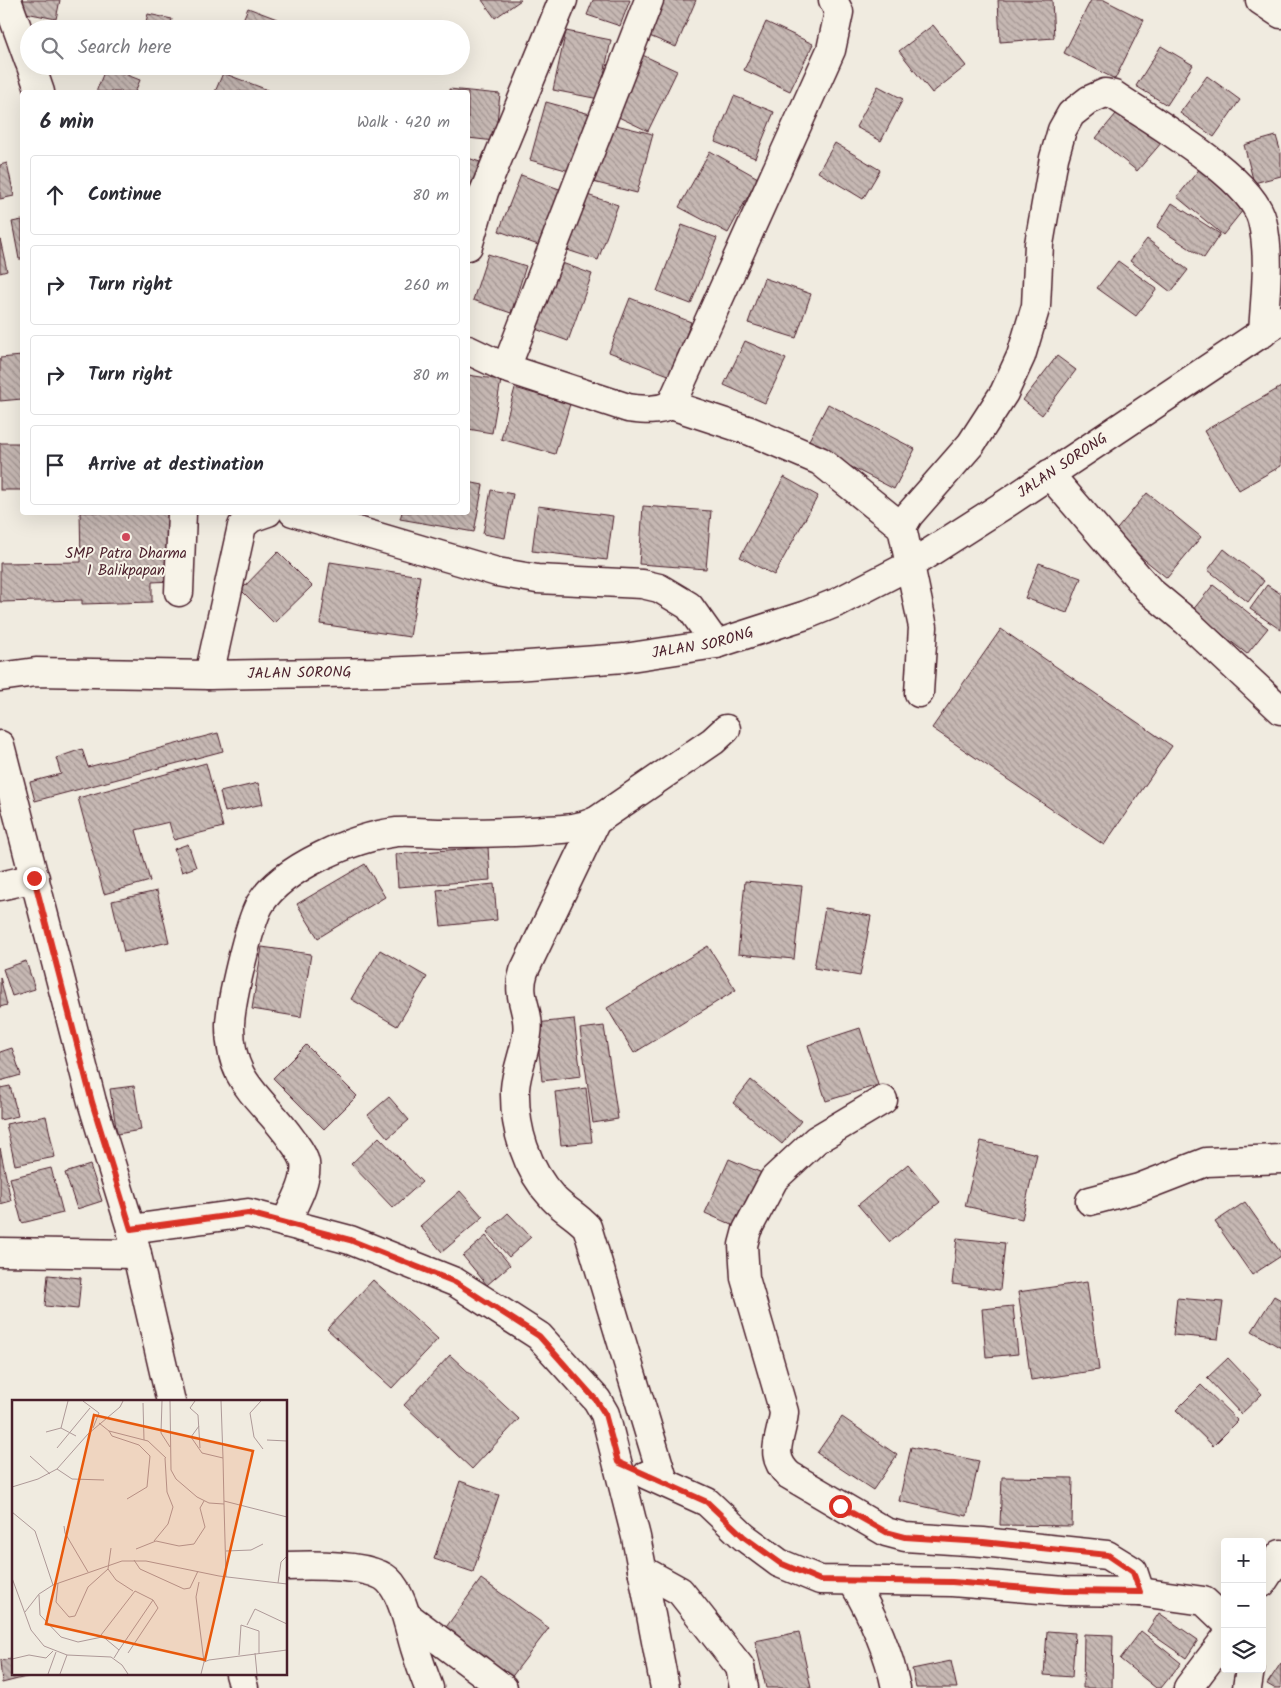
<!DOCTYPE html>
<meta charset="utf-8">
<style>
:root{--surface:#fff;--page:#f7f7f7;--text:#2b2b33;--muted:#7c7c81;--line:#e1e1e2}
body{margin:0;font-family:Kalam,sans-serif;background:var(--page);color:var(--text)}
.controls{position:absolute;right:15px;bottom:15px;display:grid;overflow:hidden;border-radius:5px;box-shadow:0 5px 20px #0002}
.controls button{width:45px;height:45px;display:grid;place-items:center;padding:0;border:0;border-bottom:1px solid var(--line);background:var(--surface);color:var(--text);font:25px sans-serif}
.stop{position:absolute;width:15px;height:15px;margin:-11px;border:4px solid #d93025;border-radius:50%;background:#fff}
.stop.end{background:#d93025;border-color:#fff;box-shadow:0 1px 5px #0008}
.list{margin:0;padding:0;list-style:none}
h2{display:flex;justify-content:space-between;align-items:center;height:65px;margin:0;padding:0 20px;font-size:21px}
h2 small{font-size:16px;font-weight:400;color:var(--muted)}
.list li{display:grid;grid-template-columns:32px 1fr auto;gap:15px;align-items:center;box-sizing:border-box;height:80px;margin:0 10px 10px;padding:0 10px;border:1px solid var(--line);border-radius:5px}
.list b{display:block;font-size:19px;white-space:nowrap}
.list em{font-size:16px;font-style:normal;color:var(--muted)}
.icon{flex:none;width:28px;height:28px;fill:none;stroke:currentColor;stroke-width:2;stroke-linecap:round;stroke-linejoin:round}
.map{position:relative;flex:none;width:1281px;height:1688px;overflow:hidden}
.search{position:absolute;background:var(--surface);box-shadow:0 5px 20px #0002;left:20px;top:20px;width:450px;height:55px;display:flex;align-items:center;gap:12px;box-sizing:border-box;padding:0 18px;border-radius:28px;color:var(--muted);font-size:19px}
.panel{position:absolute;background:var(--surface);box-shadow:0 5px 20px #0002;left:20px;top:90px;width:450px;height:425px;border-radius:5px}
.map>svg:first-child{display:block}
.building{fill:url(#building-back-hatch);stroke:#4a1f2b}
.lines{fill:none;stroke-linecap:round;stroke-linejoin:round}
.street-casing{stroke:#4a1f2b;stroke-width:31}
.secondary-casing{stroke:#4a1f2b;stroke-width:31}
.street{stroke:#f7f3e8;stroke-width:28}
.secondary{stroke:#f7f3e8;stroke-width:28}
.route{stroke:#d93025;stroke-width:6}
.poi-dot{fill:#d1495b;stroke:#f7f3e8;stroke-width:2}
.labels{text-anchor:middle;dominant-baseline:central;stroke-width:4;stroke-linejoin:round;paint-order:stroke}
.street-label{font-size:15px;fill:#4a1f2b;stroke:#f7f3e8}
.poi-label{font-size:15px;fill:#4a1f2b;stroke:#f7f3e8}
.inset-road{fill:none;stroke:#ae9998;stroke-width:1}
.view{fill:#e8590c;fill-opacity:0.15;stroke:#e8590c;stroke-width:2.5}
.inset-edge{fill:none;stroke:#4a1f2b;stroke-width:2.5}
</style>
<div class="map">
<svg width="1281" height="1688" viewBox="0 0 1281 1688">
<defs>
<pattern id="building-back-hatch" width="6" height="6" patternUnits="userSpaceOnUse" patternTransform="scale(1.25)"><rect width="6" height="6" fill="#c6b8b3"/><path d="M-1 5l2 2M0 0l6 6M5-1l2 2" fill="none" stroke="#a39592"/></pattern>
</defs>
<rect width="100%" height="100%" fill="#f0ebe0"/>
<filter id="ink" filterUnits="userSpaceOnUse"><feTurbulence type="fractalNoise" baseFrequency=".02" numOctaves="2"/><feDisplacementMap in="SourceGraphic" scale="10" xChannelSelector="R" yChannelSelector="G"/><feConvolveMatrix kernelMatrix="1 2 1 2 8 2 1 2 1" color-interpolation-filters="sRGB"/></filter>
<g filter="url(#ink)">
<g class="building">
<path d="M18 0H60L56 19 16 11Z"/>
<path d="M482 0H521L495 18Z"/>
<path d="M593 0H630L620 26 587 15Z"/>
<path d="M656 0H696L676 47 642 33Z"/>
<path d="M998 0H1052L1054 38 1000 42Z"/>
<path d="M1091 0H1104L1144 20 1115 79 1064 53Z"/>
<path d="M248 8 277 19 273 29H239Z"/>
<path d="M148 14 172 19 170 29H144Z"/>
<path d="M766 22 813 44 790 91 744 70Z"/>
<path d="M933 25 966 66 932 93 899 51Z"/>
<path d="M566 31 611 40 599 99 553 90Z"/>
<path d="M1161 46 1193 65 1167 105 1136 86Z"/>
<path d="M636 52 677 71 648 131 606 111Z"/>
<path d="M106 67 140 80 135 92H96Z"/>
<path d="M223 73 273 92H215Z"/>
<path d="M1207 76 1240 100 1214 137 1180 113Z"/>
<path d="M878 86 903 99 881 141 856 127Z"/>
<path d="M449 89 500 94 495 141 468 138V92H449Z"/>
<path d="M734 96 774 112 755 158 715 142Z"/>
<path d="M546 102 590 114 573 172 530 160Z"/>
<path d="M1121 108 1162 142 1137 171 1096 138Z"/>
<path d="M604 122 653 134 637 193 589 181Z"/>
<path d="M1276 136 1281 153V176L1254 183 1244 145Z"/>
<path d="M835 143 880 170 863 199 818 172Z"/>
<path d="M710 151 758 178 728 233 679 207Z"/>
<path d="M468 158 480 162 468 204Z"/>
<path d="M7 163 14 196 0 199V165Z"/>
<path d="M1201 167 1247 205 1223 235 1177 197Z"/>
<path d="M521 175 562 190 541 246 499 231Z"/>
<path d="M581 193 618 205 598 260 561 248Z"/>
<path d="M1172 203 1220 234 1204 258 1157 227Z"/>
<path d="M22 220V259H19L12 222Z"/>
<path d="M682 225 717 238 691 304 657 291Z"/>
<path d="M0 239 7 271 0 273Z"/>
<path d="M1147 239 1188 270 1171 292 1130 261Z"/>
<path d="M488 254 526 266 511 313 473 300Z"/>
<path d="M554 260 592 274 568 341 530 327Z"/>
<path d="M1118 261 1157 289 1136 316 1097 288Z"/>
<path d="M764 278 811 294 796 338 748 323Z"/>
<path d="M630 298 691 322 671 376 609 352Z"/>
<path d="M745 341 786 359 765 403 724 385Z"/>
<path d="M22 356V399L0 401V358Z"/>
<path d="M1057 356 1076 370 1042 415 1023 400Z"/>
<path d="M468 375 501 380 492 433 468 429Z"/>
<path d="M1281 387V466L1239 490 1204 431Z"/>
<path d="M515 388 570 404 555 454 501 439Z"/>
<path d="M828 404 915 449 894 489 807 444Z"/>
<rect x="0" y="443" width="22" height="47"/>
<path d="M784 477 818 496 774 575 740 557Z"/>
<path d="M468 482 483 485 474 532 400 519 402 512H468Z"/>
<path d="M491 490 513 494 505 538 483 534Z"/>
<path d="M1147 493 1201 537 1167 578 1113 534Z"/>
<path d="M538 506 613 516 607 560 532 551Z"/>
<path d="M643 506 711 511 706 569 639 564Z"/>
<path d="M80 512H171L172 581 152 582V602L82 604V600L0 602V563L81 562Z"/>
<path d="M1224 549 1264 581 1248 602 1208 570Z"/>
<path d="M278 552 312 586 274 623 241 590Z"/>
<path d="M330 562 420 576 410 637 320 624Z"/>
<path d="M1039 563 1081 578 1067 613 1025 598Z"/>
<path d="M1213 585 1268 628 1247 654 1192 611Z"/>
<path d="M1267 585 1281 594V630L1250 609Z"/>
<path d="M1001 629 1172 746 1104 845 932 728Z"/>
<path d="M218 733 223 751 35 801 30 782 61 774 56 758 82 749 88 767Z"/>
<path d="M206 763 223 827 174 840 169 822 136 830 150 881 104 894 78 798Z"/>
<path d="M258 783 263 804 225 812 220 792Z"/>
<path d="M188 844 196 867 182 872 174 849Z"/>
<path d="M488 847 490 880 398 887 396 854Z"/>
<path d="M365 864 385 897 318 938 297 904Z"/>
<path d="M745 881 802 886 794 959 738 954Z"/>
<path d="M494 884 497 920 441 926 437 890Z"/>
<path d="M157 891 169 942 124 952 112 901Z"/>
<path d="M825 908 871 916 860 976 814 968Z"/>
<path d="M708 946 736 990 634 1053 607 1008Z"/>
<path d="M262 947 311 954 301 1017 252 1009Z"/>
<path d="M380 950 427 977 397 1026 351 999Z"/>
<path d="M26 961 35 989 12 996 3 969Z"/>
<path d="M0 977 7 1005 0 1007Z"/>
<path d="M574 1019 581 1076 542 1081 536 1023Z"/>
<path d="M604 1026 618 1119 593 1123 580 1029Z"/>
<path d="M860 1028 878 1085 826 1101 808 1045Z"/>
<path d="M306 1045 357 1096 324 1129 273 1078Z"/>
<path d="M12 1048 21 1075 0 1081V1052Z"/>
<path d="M751 1080 801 1121 782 1144 733 1103Z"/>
<path d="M10 1086 18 1116 0 1120V1088Z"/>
<path d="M134 1086 141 1130 117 1134 110 1089Z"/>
<path d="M586 1088 592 1142 561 1145 555 1092Z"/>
<path d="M389 1097 409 1120 388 1138 368 1115Z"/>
<path d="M46 1116 55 1157 15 1165 6 1124Z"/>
<path d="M379 1137 422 1182 393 1208 351 1164Z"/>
<path d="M981 1141 1037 1154 1022 1219 965 1206Z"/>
<path d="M0 1148 11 1201 0 1204Z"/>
<path d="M729 1159 762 1173 739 1228 705 1213Z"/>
<path d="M908 1164 940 1202 890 1242 858 1205Z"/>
<path d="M90 1165 102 1201 77 1209 65 1173Z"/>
<path d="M51 1168 63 1213 22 1223 10 1178Z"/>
<path d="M460 1191 483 1217 442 1252 420 1226Z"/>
<path d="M1245 1202 1281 1253V1256L1252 1275 1215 1222Z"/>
<path d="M508 1213 531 1237 509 1257 487 1232Z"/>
<path d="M486 1236 510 1265 487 1285 463 1256Z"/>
<path d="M957 1238 1005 1243 1000 1290 952 1284Z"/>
<path d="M48 1275 81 1278 78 1309 45 1306Z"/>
<path d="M373 1280 438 1339 392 1388 327 1329Z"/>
<path d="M1087 1282 1099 1370 1031 1380 1018 1292Z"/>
<path d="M1274 1296 1281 1300V1348L1252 1331Z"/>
<path d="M1177 1298 1223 1302 1218 1339 1173 1335Z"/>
<path d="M1013 1306 1018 1354 986 1357 982 1309Z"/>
<path d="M450 1355 519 1419 472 1469 404 1405Z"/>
<path d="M1228 1358 1262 1394 1241 1414 1207 1378Z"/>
<path d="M1201 1385 1238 1421 1213 1446 1176 1410Z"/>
<path d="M842 1417 897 1455 873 1490 817 1453Z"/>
<path d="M911 1447 979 1461 967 1516 899 1501Z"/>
<path d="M1002 1477 1073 1478 1072 1526 1000 1525Z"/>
<path d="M460 1481 499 1495 473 1572 434 1559Z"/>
<path d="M481 1579 549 1628 510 1679 444 1630Z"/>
<path d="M1159 1613 1198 1640 1186 1658 1147 1631Z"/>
<path d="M1047 1631 1075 1633 1072 1677 1044 1675Z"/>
<path d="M1141 1631 1181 1663 1161 1688H1156L1120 1659Z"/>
<path d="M799 1632 811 1688H766L755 1641Z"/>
<path d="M1084 1634 1113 1635 1112 1688H1083Z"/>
<path d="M14 1658V1674L34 1675 2 1683 0 1661Z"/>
<path d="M951 1661 957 1688H916L912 1669Z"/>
<path d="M1281 1663V1688H1274L1267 1684Z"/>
</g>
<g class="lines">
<g class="street-casing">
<g id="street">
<path d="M7 0 29 61"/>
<path d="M1260 0 1281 14"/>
<path d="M31 66 40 92"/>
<path d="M468 246 484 192 563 0"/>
<path d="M468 350 506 368 628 408C644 410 656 412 671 405L831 50 839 12 833 0"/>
<path d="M506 368 649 0"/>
<path d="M671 405 750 431 820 461 902 527"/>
<path d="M1049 474 1150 591 1186 621 1281 710"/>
<path d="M293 512 497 572 537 579 642 584 659 588 689 606 716 644"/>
<path d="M179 592 182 512"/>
<path d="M209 675 242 526 251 518 268 512"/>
<path id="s1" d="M0 677 36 672 209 675 382 672 515 666 624 658 716 644 806 615 838 602 910 565 1007 503 1281 320"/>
<path d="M919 693 923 627 902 527 909 515 971 444 1004 393 1021 356 1036 306 1039 244 1054 158 1062 130 1071 114 1089 100 1105 93 1114 95C1152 121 1251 177 1262 220 1271 256 1265 296 1263 333"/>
<path d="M0 745 92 1102 131 1229"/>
<path d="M596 821 524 971C515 998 531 1010 527 1034 525 1052 516 1071 515 1089 514 1128 526 1169 553 1198 563 1209 577 1216 587 1227L664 1482"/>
<path d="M0 886 35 878"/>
<path d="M883 1100 816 1140 774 1179 747 1230 743 1245 745 1278 784 1412C782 1439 767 1454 789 1475L886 1532 905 1537 983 1542 1107 1555 1133 1571 1140 1592"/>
<path d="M1090 1201 1139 1188 1206 1162 1281 1159"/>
<path d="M285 1223C293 1206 308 1182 305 1163 303 1154 297 1147 292 1140 262 1096 229 1085 230 1024 231 1001 249 923 260 904 283 867 355 837 397 832 413 831 430 833 446 833 479 833 512 833 545 830 563 829 579 829 596 821L713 741 726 729"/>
<path d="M0 1252 137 1254"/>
<path d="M171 1402 131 1229 248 1213 350 1240 455 1282 539 1336 597 1400 605 1414 636 1537 665 1688"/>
<path d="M647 1475 707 1502 744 1537 779 1563 820 1580 952 1582 1065 1591 1140 1592 1204 1601 1225 1621"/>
<path d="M286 1566C310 1565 371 1564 388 1580 403 1594 409 1629 415 1648 419 1661 424 1675 429 1688"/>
<path d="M642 1570 680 1591 740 1667 744 1688"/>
<path d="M853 1582C873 1616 888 1649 896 1688"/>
<path d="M407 1616 503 1688"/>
<path d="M240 1674 244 1688"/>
<path d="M1247 1688 1250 1669"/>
</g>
</g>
<g class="secondary-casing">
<g id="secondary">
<path d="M1262 1583 1281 1554"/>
<path d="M1188 1688 1225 1639"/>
</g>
</g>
<use href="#street" class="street"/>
<use href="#secondary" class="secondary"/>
</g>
</g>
<g class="lines" filter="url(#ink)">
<path class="route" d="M34 878 92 1102 131 1229 248 1213 350 1240 455 1282 539 1336 596 1400 605 1414 618 1462 707 1502 744 1537 780 1563 820 1580 952 1582 1065 1591 1140 1592 1133 1572 1108 1555 983 1542 905 1537 886 1532 840 1506"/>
</g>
<circle class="poi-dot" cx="126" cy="537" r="5"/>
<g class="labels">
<g class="street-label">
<text stroke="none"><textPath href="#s1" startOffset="1110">JALAN SORONG</textPath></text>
<text stroke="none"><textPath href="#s1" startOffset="705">JALAN SORONG</textPath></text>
<text stroke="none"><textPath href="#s1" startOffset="300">JALAN SORONG</textPath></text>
</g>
<g class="poi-label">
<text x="126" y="554">SMP Patra Dharma<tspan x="126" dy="17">1 Balikpapan</tspan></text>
</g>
</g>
<g transform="translate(12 1400)">
<rect width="275" height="275" fill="#f0ebe0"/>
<path class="inset-road" d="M71 1 87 13 81 28M150 1 149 33 158 47M158 1 159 70 164 79 185 97 197 103 212 104 211 58 190 53 179 37 187 26M183 1 178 8 186 15 188 48M209 1 211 58M249 1 238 13 242 37 251 49M131 3 132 40M87 23 97 31 136 41 154 58M49 28 56 1M97 31 100 36 127 45 138 56 135 87 115 99M34 32 49 28 64 36M255 40 275 41M45 48 78 8M18 56 38 74M45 69 60 79 92 80M0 87 26 79 45 69 76 34 108 7 111 1M212 101 275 117M212 104 214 177M0 112 23 131 41 185M52 126 53 133 76 172M142 141 156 124 161 107 155 92 153 58M124 149 144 141 167 146 182 144 193 127 188 108 192 101M214 151 239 150 251 144M122 160 128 169 172 189 178 188 186 171M96 169 104 180 121 191M0 178 19 230 32 246 55 255 99 257 110 265 116 274M187 182 184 197 192 262M46 183 44 202 57 217 63 216 76 187 96 169 99 148M266 183 269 162 275 156M27 195 28 215 49 237 66 242 90 237M13 212 27 194 41 185 110 161H134L207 176 275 184M235 225 243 209 275 224M107 250 141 200M243 253 245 274M227 255 229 225 247 231V253M102 258 107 250 89 235 123 191 141 200 146 208 116 253M0 259 17 255 34 258 41 251M36 274 44 252M48 274 55 255M189 274 192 262 197 260 275 250"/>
<path class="view" d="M82 15 241 51 193 260 34 224Z"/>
<rect width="275" height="275" class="inset-edge"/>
</g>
</svg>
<div class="controls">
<button>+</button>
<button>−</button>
<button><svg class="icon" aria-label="layers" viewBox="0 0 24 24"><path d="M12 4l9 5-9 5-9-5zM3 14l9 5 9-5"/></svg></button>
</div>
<div class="stop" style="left:840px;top:1506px"></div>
<div class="stop end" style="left:34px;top:878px"></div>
<div class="search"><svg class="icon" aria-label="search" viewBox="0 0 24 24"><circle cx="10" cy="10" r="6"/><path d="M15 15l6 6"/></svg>Search here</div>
<section class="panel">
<h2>6 min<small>Walk · 420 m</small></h2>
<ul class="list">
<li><svg class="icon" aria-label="ahead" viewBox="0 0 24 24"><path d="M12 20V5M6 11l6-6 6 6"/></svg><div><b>Continue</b></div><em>80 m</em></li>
<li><svg class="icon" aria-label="right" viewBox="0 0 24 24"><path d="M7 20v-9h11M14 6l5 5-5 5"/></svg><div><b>Turn right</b></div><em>260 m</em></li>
<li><svg class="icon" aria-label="right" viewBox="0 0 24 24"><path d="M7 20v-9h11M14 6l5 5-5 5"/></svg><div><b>Turn right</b></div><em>80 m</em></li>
<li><svg class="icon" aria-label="arrive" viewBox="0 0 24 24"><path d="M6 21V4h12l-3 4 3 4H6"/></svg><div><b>Arrive at destination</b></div></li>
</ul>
</section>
</div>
